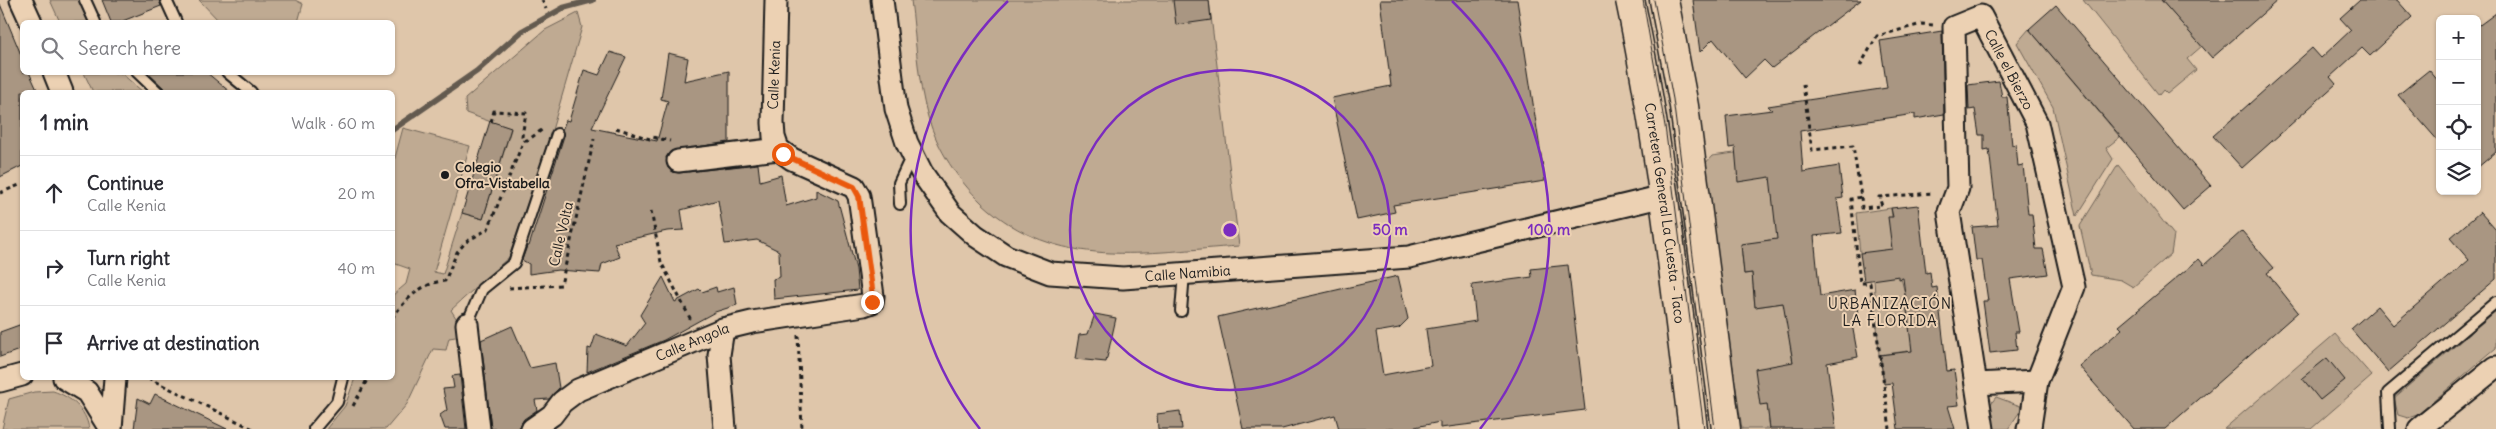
<!DOCTYPE html>
<meta charset="utf-8">
<style>
:root{--surface:#fff;--page:#f7f7f7;--text:#2b2b33;--muted:#7c7c81;--line:#e1e1e2}
body{margin:0;font-family:Delius,sans-serif;background:var(--page);color:var(--text)}
.controls{position:absolute;right:15px;top:15px;display:grid;overflow:hidden;border-radius:8px;box-shadow:0 1px 4px #0004}
.controls button{width:45px;height:45px;display:grid;place-items:center;padding:0;border:0;border-bottom:1px solid var(--line);background:var(--surface);color:var(--text);font:25px sans-serif}
.stop{position:absolute;width:15px;height:15px;margin:-11px;border:4px solid #ea580c;border-radius:50%;background:#fff}
.stop.end{background:#ea580c;border-color:#fff;box-shadow:0 1px 5px #0008}
.list{margin:0;padding:0;list-style:none}
h2{display:flex;justify-content:space-between;align-items:center;height:65px;margin:0;padding:0 20px;font-size:21px}
h2 small{font-size:16px;font-weight:400;color:var(--muted)}
.list li{display:grid;grid-template-columns:32px 1fr auto;gap:15px;align-items:center;box-sizing:border-box;height:75px;padding:0 20px;border-top:1px solid var(--line)}
.list b{display:block;font-size:19px;white-space:nowrap}
.list p{margin:0;font-size:16px;white-space:nowrap;color:var(--muted)}
.list em{font-size:16px;font-style:normal;color:var(--muted)}
.icon{flex:none;width:28px;height:28px;fill:none;stroke:currentColor;stroke-width:2;stroke-linecap:round;stroke-linejoin:round}
.map{position:relative;flex:none;width:2496px;height:429px;overflow:hidden}
.search{position:absolute;background:var(--surface);box-shadow:0 1px 4px #0004;left:20px;top:20px;width:375px;height:55px;display:flex;align-items:center;gap:12px;box-sizing:border-box;padding:0 18px;border-radius:8px;color:var(--muted);font-size:19px}
.panel{position:absolute;background:var(--surface);box-shadow:0 1px 4px #0004;left:20px;top:90px;width:375px;height:290px;border-radius:8px}
.map>svg:first-child{display:block}
.green{fill:#bfaa92;stroke:#6e6357}
.lines{fill:none;stroke-linecap:round;stroke-linejoin:round}
.stream{stroke:#635a50;stroke-width:6}
.building{fill:#a99682;stroke:#1c1c1c}
.service-casing{stroke:#1c1c1c;stroke-width:14}
.minor-casing{stroke:#1c1c1c;stroke-width:25}
.secondary-casing{stroke:#1c1c1c;stroke-width:31}
.path{stroke:#1c1c1c;stroke-width:3;stroke-dasharray:4 4;stroke-linecap:butt}
.service{stroke:#ecd1b3;stroke-width:10}
.minor{stroke:#ecd1b3;stroke-width:21}
.secondary{stroke:#ecd1b3;stroke-width:28}
.tram{stroke:#1c1c1c;stroke-width:1}
.route{stroke:#ea580c;stroke-width:6}
.ring{fill:none;stroke:#7b2cbf;stroke-width:2.5}
.poi-dot{fill:#1c1c1c;stroke:#ecd1b3;stroke-width:2}
.labels{text-anchor:middle;dominant-baseline:central;stroke-width:4;stroke-linejoin:round;paint-order:stroke}
.street-label{font-size:14px;fill:#1c1c1c;stroke:#ecd1b3}
.poi-label{font-size:14px;font-weight:bold;fill:#1c1c1c;stroke:#ecd1b3;text-anchor:start}
.neighbourhood-label{font-size:15px;letter-spacing:1px;fill:#1c1c1c;stroke:#ecd1b3}
.centre{fill:#7b2cbf;stroke:#ecd1b3;stroke-width:2.5}
.ring-label{font-size:15px;text-anchor:middle;font-weight:bold;fill:#7b2cbf;stroke:#ecd1b3;stroke-width:4;stroke-linejoin:round;paint-order:stroke}
</style>
<div class="map">
<svg width="2496" height="429" viewBox="0 0 2496 429">
<rect width="100%" height="100%" fill="#dfc6aa"/>
<filter id="ink" filterUnits="userSpaceOnUse"><feTurbulence type="fractalNoise" baseFrequency=".02" numOctaves="2"/><feDisplacementMap in="SourceGraphic" scale="10" xChannelSelector="R" yChannelSelector="G"/><feConvolveMatrix kernelMatrix="1 2 1 2 8 2 1 2 1" color-interpolation-filters="sRGB"/></filter>
<g filter="url(#ink)">
<g class="green">
<path d="M50 0H79L89 22H60Z"/>
<path d="M199 0H295L303 4 298 22H220Z"/>
<path d="M911 0H1209L1239 246C1147 252 1056 272 982 203 957 179 938 150 928 117 917 80 916 38 911 0Z"/>
<path d="M2083 0H2161L2202 46 2187 59 2196 70 2167 94 2163 90 2159 95Z"/>
<path d="M578 13 582 27 567 79 550 137 509 257 451 310 461 326 462 336 449 338 446 350 433 349 407 404 386 429H326L345 406 355 378H392L393 295 406 284 410 269 393 263V165L403 128 470 146 434 272 443 274 462 213 483 219 511 129 466 113 465 99 545 30Z"/>
<path d="M2029 29 2120 137 2106 148 2113 159 2077 216 2053 107 2017 43Z"/>
<path d="M84 73H121L143 92H93Z"/>
<path d="M1772 148 1780 261 1773 262 1770 240 1741 245 1744 274 1752 273 1755 307 1783 303 1781 279 1796 385 1763 368 1770 429H1742L1703 166 1712 156Z"/>
<path d="M2118 165 2174 235 2171 254 2133 287 2121 280 2091 275 2080 226Z"/>
<path d="M1891 208 1897 263 1914 328 1910 371 1908 351 1879 355 1874 280 1860 253 1856 213Z"/>
<path d="M2496 311V348L2417 415 2408 418 2398 415 2394 398Z"/>
<path d="M2335 334 2372 376 2311 429H2224Z"/>
<path d="M53 391C71 397 86 409 89 429H2L9 399 34 392Z"/>
<path d="M1996 397 2023 407 2008 429H1993L1990 405Z"/>
</g>
<g class="lines">
<path class="stream" d="M392 130 477 71 522 31 563 8 593 0"/>
</g>
<g class="building">
<path d="M102 0H159L161 6 120 22H111Z"/>
<path d="M1173 0H1209L1211 20 1176 25Z"/>
<path d="M1380 0H1517L1545 181 1393 205 1395 212 1357 220 1332 98 1391 86Z"/>
<path d="M1693 0H1861L1772 68 1764 60 1745 78 1713 39 1700 52Z"/>
<path d="M2161 0H2278L2212 58Z"/>
<path d="M2360 0H2397L2412 17 2370 56 2362 48 2330 77 2336 84 2242 168 2213 136 2312 48 2321 58 2351 30 2340 18Z"/>
<path d="M0 4 22 57V72H29L38 92H22V166L0 177Z"/>
<path d="M2056 5 2211 186 2183 210 2029 29Z"/>
<path d="M2496 13V152L2477 168V27Z"/>
<path d="M1942 31 1944 114 1915 119V114L1800 131 1803 172 1839 166 1843 198 1837 199 1842 233 1814 236 1820 296 1855 290 1859 323 1852 324 1858 357 1827 363 1836 429H1770L1767 404 1760 405 1755 369 1793 362 1783 303 1755 307 1752 273 1744 274 1741 244 1777 239 1770 177 1738 182 1735 147 1729 148 1726 116 1772 110 1768 106 1887 88 1880 41Z"/>
<path d="M610 52 626 57 592 128 657 141 668 101 661 99 668 53 688 58 684 81 729 71V142L671 151 666 157 668 168 673 172 679 173 758 164 760 181 781 175 786 206 816 197V190L838 201 856 269 858 290 774 299 773 279 780 277 779 251 757 240 725 244 718 200 681 210 684 230 667 231 614 243 620 257 602 264 600 273 558 270 529 274V264L522 260 527 246H529L564 136 562 130 566 120 569 121 584 70 599 75Z"/>
<path d="M2429 70 2440 83V143L2398 95Z"/>
<path d="M147 72H206L230 92H168Z"/>
<path d="M1999 81 2002 97H2007L2012 145 2016 144 2018 166 2023 165 2028 214H2032L2036 249H2043L2048 274 2010 279 2019 332H2015L2017 350 1990 353 1983 301H1988L1982 260H1976L1972 227 1998 225 1989 149 1984 150V135H1979L1975 109 1969 110 1968 85Z"/>
<path d="M490 121 511 128 483 219 462 213Z"/>
<path d="M1918 205 1926 273 1930 272 1932 288 1937 287 1947 371 1954 370 1959 405 1948 406 1955 429H1898L1892 383 1884 384 1880 355 1912 351 1903 278 1899 279V276L1864 281 1860 253 1892 249 1888 217H1893L1891 208Z"/>
<path d="M2480 212 2496 230V279L2388 372 2351 329 2377 306 2393 325 2469 260 2450 238Z"/>
<path d="M2242 231 2274 268 2267 273 2298 312 2165 429H2134L2079 366 2122 329 2119 326 2199 259 2204 265Z"/>
<path d="M1568 265 1585 410 1440 428V422L1405 429H1339L1335 415 1282 429H1243L1218 317 1398 276 1408 319 1399 328 1376 332 1383 375 1431 366 1426 329 1476 321 1472 285 1532 277 1531 269Z"/>
<path d="M663 277 675 302 699 289 702 292 716 287 717 292 734 287 737 305 715 312 664 340 587 372 588 348 591 349 596 334 627 346 645 323 640 315Z"/>
<path d="M1095 314 1116 318 1106 362 1075 359 1079 335 1088 334Z"/>
<path d="M22 324V349L0 357V332Z"/>
<path d="M512 326 530 368 555 363 559 388 549 399 535 400 537 410 524 419 518 429H491L481 340Z"/>
<path d="M2327 358 2345 380 2320 400 2302 378Z"/>
<path d="M460 375 466 429H445L440 415 447 410 443 389 454 388 452 376Z"/>
<path d="M155 394 227 429H134L138 398 150 404Z"/>
<path d="M1180 411 1182 429H1158L1157 414Z"/>
</g>
<g class="lines">
<g class="service-casing">
<g id="service">
<path d="M85 0 95 22"/>
<path d="M166 0 176 22"/>
<path d="M137 72 158 92"/>
<path d="M227 72 251 92"/>
<path d="M900 204 899 183 912 155"/>
<path d="M1181 311 1184 273"/>
<path d="M467 324 482 289 514 263 557 134"/>
<path d="M314 429 337 402 343 378"/>
<path d="M2390 429 2388 393 2496 302"/>
</g>
</g>
<g class="minor-casing">
<g id="minor">
<path d="M21 0 31 22"/>
<path d="M776 0 773 123 774 137 778 149"/>
<path id="s1" d="M882 0 896 109 907 143 922 173 950 213 976 236 1006 256 1050 273 1123 278 1409 257 1664 196"/>
<path d="M54 72 62 92"/>
<path d="M467 324 479 429"/>
<path d="M723 329 719 355 725 429"/>
<path d="M64 378 87 392 110 429"/>
<path d="M0 381 22 375"/>
<path d="M1976 384 2037 381"/>
<path d="M111 429 115 378"/>
<path id="s2" d="M532 429 552 415 562 402 578 390 723 329 752 322 864 305 872 302 873 296 859 196 854 187 792 159 778 149 678 161"/>
<path id="s3" d="M1983 429 1949 212 1958 188 1954 27 1981 16 2037 123 2074 287 2037 381 2030 427 2028 429"/>
<path d="M2419 429 2496 367"/>
</g>
</g>
<g class="secondary-casing">
<g id="secondary">
<path id="s4" d="M1630 0C1660 142 1675 286 1693 429"/>
<path d="M1664 0 1684 106 1726 429"/>
</g>
</g>
<g class="path">
<path d="M542 0 546 9"/>
<path d="M1860 66 1877 36 1922 24 1933 25"/>
<path d="M1803 84 1812 150 1853 146 1861 197 1851 199 1860 283H1870L1890 429"/>
<path d="M491 122 494 111 526 113 522 136 524 140H528L543 129"/>
<path d="M616 128 650 139 652 137 670 141"/>
<path d="M0 193 22 184"/>
<path d="M1861 197 1862 208 1882 206 1879 197 1934 193"/>
<path d="M651 211 661 262 691 320"/>
<path d="M509 288 561 285 594 139"/>
<path d="M392 318C405 300 422 282 445 281L457 252 466 242 488 229 524 140"/>
<path d="M798 335 802 429"/>
<path d="M148 378 253 429"/>
<path d="M353 406 368 378"/>
</g>
<use href="#service" class="service"/>
<use href="#minor" class="minor"/>
<use href="#secondary" class="secondary"/>
<g class="tram">
<path d="M1643 0 1665 126 1704 429"/>
<path d="M1654 0 1673 99 1715 429"/>
</g>
</g>
</g>
<g class="lines" filter="url(#ink)">
<path class="route" d="M783 154 854 187 859 196 873 296 872 302"/>
</g>
<g class="ring">
<circle cx="1230" cy="230" r="160"/>
<path d="M980 429A319 319 0 0 1 1008 1M1452 1A319 319 0 0 1 1480 429"/>
</g>
<circle class="poi-dot" cx="445" cy="175" r="5"/>
<g class="labels">
<g class="street-label">
<text stroke="none"><textPath href="#s3" startOffset="496">Calle el Bierzo</textPath></text>
<text transform="translate(774 75) rotate(-88)">Calle Kenia</text>
<text stroke="none"><textPath href="#s4" startOffset="216">Carretera General La Cuesta - Taco</textPath></text>
<text transform="translate(561 234) rotate(-77)">Calle Volta</text>
<text stroke="none"><textPath href="#s1" startOffset="484">Calle Namibia</textPath></text>
<text stroke="none"><textPath href="#s2" startOffset="185">Calle Angola</textPath></text>
</g>
<g class="poi-label">
<text x="455" y="167">Colegio<tspan x="455" dy="16">Ofra-Vistabella</tspan></text>
</g>
<g class="neighbourhood-label">
<text x="1890" y="303">URBANIZACIÓN<tspan x="1890" dy="17">LA FLORIDA</tspan></text>
</g>
</g>
<circle cx="1230" cy="230" r="8" class="centre"/>
<g class="ring-label">
<text x="1390" y="235">50 m</text>
<text x="1549" y="235">100 m</text>
</g>
</svg>
<div class="controls">
<button>+</button>
<button>−</button>
<button><svg class="icon" aria-label="locate" viewBox="0 0 24 24"><circle cx="12" cy="12" r="6"/><path d="M12 2v4M12 18v4M2 12h4M18 12h4"/></svg></button>
<button><svg class="icon" aria-label="layers" viewBox="0 0 24 24"><path d="M12 4l9 5-9 5-9-5zM3 14l9 5 9-5"/></svg></button>
</div>
<div class="stop" style="left:783px;top:154px"></div>
<div class="stop end" style="left:872px;top:302px"></div>
<div class="search"><svg class="icon" aria-label="search" viewBox="0 0 24 24"><circle cx="10" cy="10" r="6"/><path d="M15 15l6 6"/></svg>Search here</div>
<section class="panel">
<h2>1 min<small>Walk · 60 m</small></h2>
<ul class="list">
<li><svg class="icon" aria-label="ahead" viewBox="0 0 24 24"><path d="M12 20V5M6 11l6-6 6 6"/></svg><div><b>Continue</b><p>Calle Kenia</p></div><em>20 m</em></li>
<li><svg class="icon" aria-label="right" viewBox="0 0 24 24"><path d="M7 20v-9h11M14 6l5 5-5 5"/></svg><div><b>Turn right</b><p>Calle Kenia</p></div><em>40 m</em></li>
<li><svg class="icon" aria-label="arrive" viewBox="0 0 24 24"><path d="M6 21V4h12l-3 4 3 4H6"/></svg><div><b>Arrive at destination</b></div></li>
</ul>
</section>
</div>
